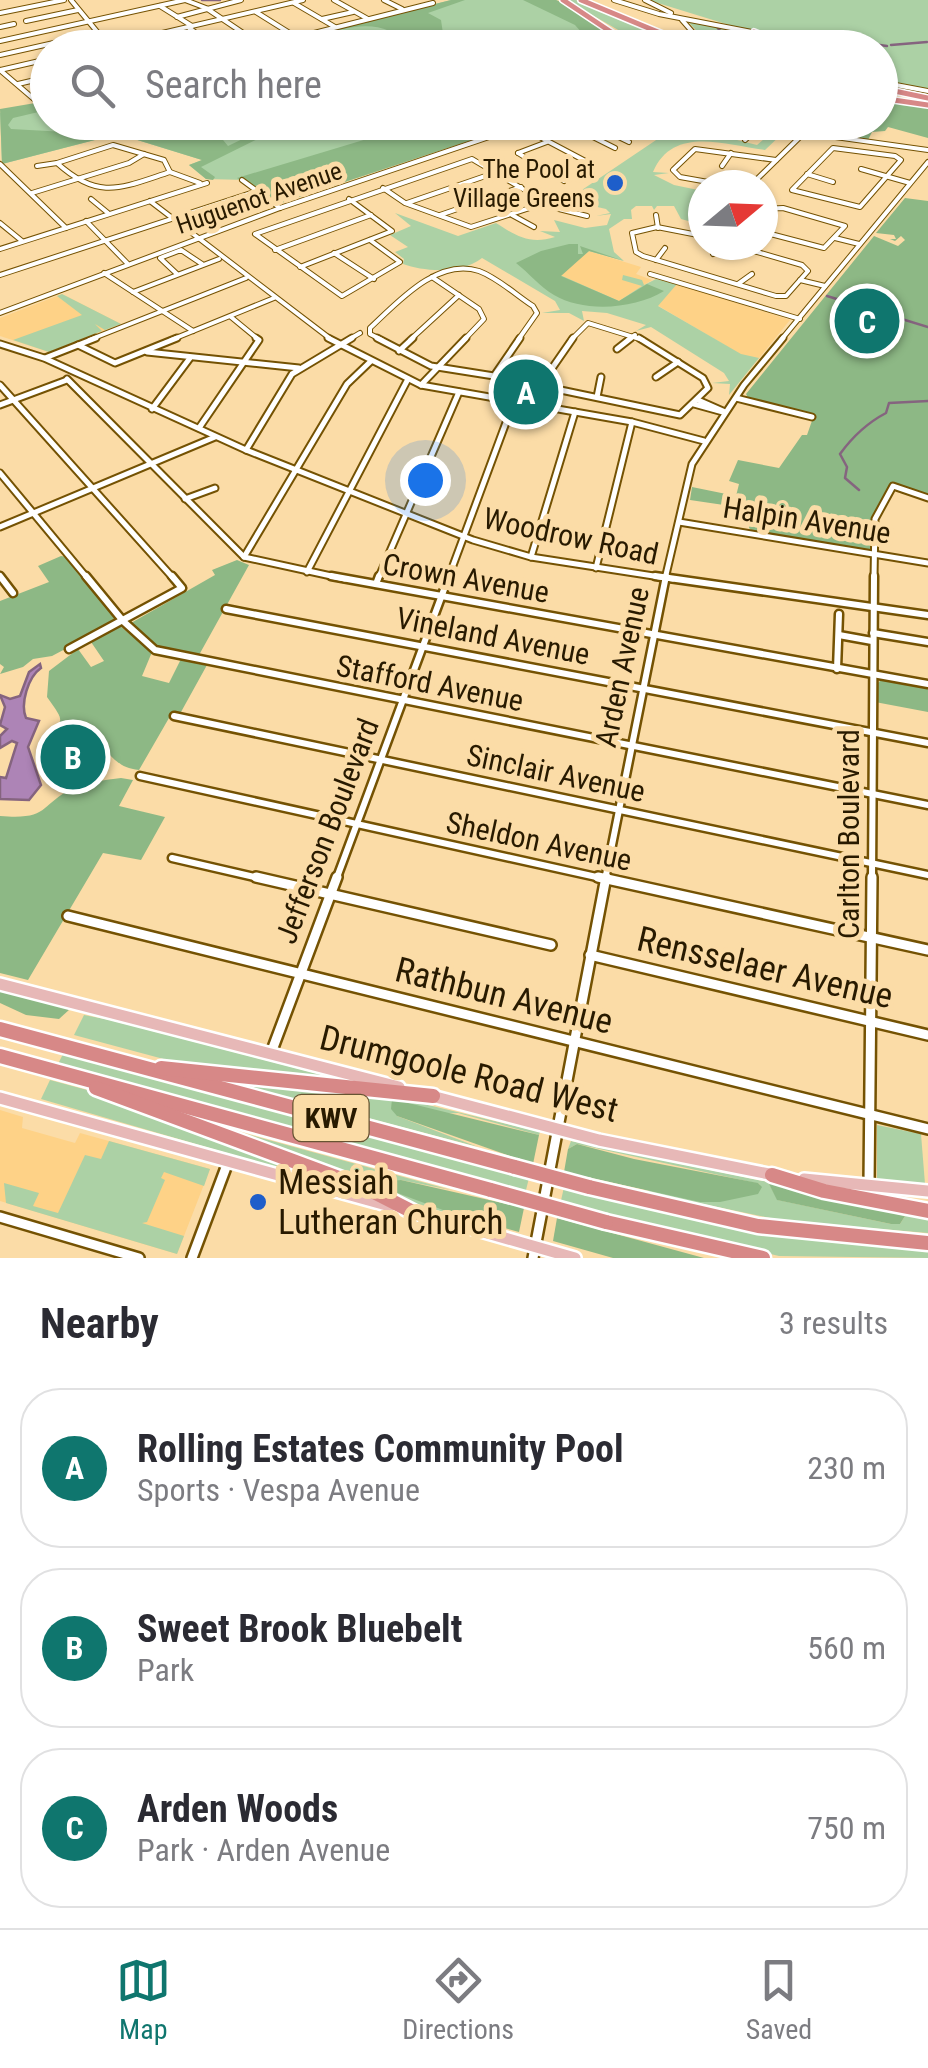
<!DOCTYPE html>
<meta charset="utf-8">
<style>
:root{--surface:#fff;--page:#f7f7f7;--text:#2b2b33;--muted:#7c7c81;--line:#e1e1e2;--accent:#0f766e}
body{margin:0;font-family:"Roboto Condensed",sans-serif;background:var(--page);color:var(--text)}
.compass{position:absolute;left:688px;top:170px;width:90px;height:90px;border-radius:50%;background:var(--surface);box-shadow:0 2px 8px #0004;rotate:71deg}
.you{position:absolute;left:425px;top:480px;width:35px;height:35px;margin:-25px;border:8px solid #fff;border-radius:50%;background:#1a73e8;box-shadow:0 0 0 15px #1a73e833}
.badge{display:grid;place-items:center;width:65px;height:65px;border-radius:50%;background:var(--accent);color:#fff;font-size:32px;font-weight:700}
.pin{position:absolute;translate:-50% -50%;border:5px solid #fff;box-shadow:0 2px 10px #0006}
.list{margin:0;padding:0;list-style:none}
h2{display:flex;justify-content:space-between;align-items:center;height:130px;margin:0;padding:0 40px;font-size:42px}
h2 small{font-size:32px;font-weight:400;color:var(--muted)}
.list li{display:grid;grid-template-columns:65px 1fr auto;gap:30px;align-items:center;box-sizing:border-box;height:160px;margin:0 20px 20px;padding:0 20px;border:2px solid var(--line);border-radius:40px}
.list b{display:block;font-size:38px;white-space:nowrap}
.list p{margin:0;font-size:32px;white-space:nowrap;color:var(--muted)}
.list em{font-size:32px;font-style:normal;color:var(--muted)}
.icon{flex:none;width:55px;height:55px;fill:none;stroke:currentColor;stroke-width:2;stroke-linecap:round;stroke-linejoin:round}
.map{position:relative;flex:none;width:928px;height:1258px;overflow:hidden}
.search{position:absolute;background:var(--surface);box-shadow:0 2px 8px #0004;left:30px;right:30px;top:30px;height:110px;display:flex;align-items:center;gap:25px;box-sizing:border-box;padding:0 35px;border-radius:55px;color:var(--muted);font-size:38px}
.sheet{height:670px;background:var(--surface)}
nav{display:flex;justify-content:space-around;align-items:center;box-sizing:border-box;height:140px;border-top:2px solid var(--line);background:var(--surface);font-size:28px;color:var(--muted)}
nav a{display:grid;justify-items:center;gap:5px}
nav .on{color:var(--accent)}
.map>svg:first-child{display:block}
.built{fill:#fed287}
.green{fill:#acd1a5}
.forest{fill:#8db885}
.water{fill:#ad84b6;stroke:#85647f;stroke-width:2.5}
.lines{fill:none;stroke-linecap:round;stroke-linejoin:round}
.stream{stroke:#85647f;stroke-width:2.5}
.minor-far3-casing{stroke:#745203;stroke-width:6}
.minor-far2-casing{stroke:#745203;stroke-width:9}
.minor-far1-casing{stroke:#745203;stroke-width:11}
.minor-casing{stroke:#745203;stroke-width:14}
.major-casing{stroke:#fff;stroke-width:16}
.highway-far1-casing{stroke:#fff;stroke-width:8}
.highway-casing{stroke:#fff;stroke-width:19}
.minor-far3{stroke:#fff;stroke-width:4}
.minor-far2{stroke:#fff;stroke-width:5}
.minor-far1{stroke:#fff;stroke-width:6}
.minor{stroke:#fff;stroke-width:9}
.major{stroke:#e7b8b7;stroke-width:11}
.highway-far1{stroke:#d78887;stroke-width:5}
.highway{stroke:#d78887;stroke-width:14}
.highway-bridge-far1-casing{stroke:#fff;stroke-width:8;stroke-linecap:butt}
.highway-bridge-casing{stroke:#fff;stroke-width:19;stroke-linecap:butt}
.highway-bridge-far1{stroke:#d78887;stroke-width:5}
.highway-bridge{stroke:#d78887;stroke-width:14}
.poi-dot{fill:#1e5eca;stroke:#fbdca7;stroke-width:4}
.labels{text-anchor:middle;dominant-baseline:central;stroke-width:10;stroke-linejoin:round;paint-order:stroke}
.far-poi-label{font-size:25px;fill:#281a00;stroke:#fbdca7;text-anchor:end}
.far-street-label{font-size:25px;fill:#281a00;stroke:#fbdca7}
.shield{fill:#fbdca7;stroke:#675432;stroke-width:2.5}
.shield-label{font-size:28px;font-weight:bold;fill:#281a00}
.street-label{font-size:30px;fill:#281a00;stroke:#fbdca7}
.near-street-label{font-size:35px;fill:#281a00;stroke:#fbdca7}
.near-poi-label{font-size:35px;fill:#281a00;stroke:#fbdca7;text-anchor:start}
</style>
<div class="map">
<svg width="928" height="1258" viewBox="0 0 928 1258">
<rect width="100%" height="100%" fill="#fbdca7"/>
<g class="built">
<path d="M589 251 641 267 636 274 652 280 619 301 560 276Z"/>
<path d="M677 284 790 320 755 363 657 305Z"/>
<path d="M62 294 121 324 49 352 0 336V318Z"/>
<path d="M0 1110 23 1117 22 1128 75 1143 80 1133 210 1169 177 1254 0 1201Z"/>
</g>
<g class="green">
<path d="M451 0H556L580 11 632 48H260Z"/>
<path d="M566 0H576L678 42 666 41 675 47H637L620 31Z"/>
<path d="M648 0H928V90L881 80 880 48 800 47Z"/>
<path d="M686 20 748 31 792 47H715L702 43 695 29Z"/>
<path d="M47 101 48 122 523 123 281 203 246 180 206 179 189 165 202 160 118 134 2 164 0 113Z"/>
<path d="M648 123 683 124 680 127 694 132 714 123 737 127 729 138 757 145 772 132 783 133 765 150C725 145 673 125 653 172L669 173 654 175 674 185 703 191V225L681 219 674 206H657L654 210 652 206H636L631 210 632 219H624L609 229 614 252 624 261 589 251 560 275 619 301 642 286 622 280 623 275 642 280 644 285 656 279 677 284 658 306 741 354 759 358 729 395 730 384 712 383 729 381 724 373 651 327 636 331 646 325 607 313 582 311 584 321 569 313H542L560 310 555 301 482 258C462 274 425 272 403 264L404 259 395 252 408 247 390 235 411 226 395 213 458 236 496 223C516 236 530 245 555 237L540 231 560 232 554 220 585 228 607 225 611 214 596 216 610 213 606 209 567 200 668 132Z"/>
<path d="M62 294 121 324 105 330 95 324 102 331 49 352 13 340 82 315 57 296Z"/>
<path d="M84 1015 110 1020 357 1084 212 1072 74 1035Z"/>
<path d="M64 1052 529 1178 525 1194 57 1066Z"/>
<path d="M50 1080 91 1091 316 1175 313 1178 41 1099Z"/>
<path d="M226 1081 395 1097 540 1132 539 1135 458 1113 397 1116 478 1147Z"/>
<path d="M877 1125 921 1134 925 1184 877 1179Z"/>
<path d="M218 1126 451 1190 401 1180 370 1183 516 1234 436 1212Z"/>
<path d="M109 1141 210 1169 204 1186 164 1172 161 1178 165 1180 147 1222 142 1223 184 1236 177 1254 6 1203 4 1183 39 1193 33 1206 58 1213 85 1155 101 1159Z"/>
<path d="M571 1141 768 1182 778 1200 891 1224H900L905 1216 808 1195 802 1190 928 1216V1233L785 1221 641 1191C684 1188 721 1218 760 1184L577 1144 568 1149Z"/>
<path d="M564 1187 750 1232 928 1250V1258L779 1256 560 1205Z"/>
</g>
<g class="forest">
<path d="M451 0H465L428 13 441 20 445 47H409C373 0 310 47 260 48Z"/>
<path d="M523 0H556L580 11 632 47H587L589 41 575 25Z"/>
<path d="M47 101V110L13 118 8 125 11 129 102 134 146 123H209L228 146 276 123H290L201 167 215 177 213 180 206 179 189 165 202 160 118 134 2 164 0 109Z"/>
<path d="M881 101 928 108V138L888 127 885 131 872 132 868 140 748 123 880 122Z"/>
<path d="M420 123H489L508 128 281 203 237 178Z"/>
<path d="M905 198 928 201V496L889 487 872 517 871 548 867 551 753 532 749 528 751 509 690 500 692 487 736 496 739 484 729 481 738 460 779 468 802 435H807L814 415 748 398 746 394 874 236 898 246 905 240 901 236 895 241 890 239H896L894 235 876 233Z"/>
<path d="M569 244H578V254H583L580 246 624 261 589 251 561 276 619 301 647 284 664 291C635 309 584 313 554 295 540 287 529 273 516 263L541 251Z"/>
<path d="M61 556 67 557 118 621 52 656 33 659 23 667 0 674 4 667 0 664V601L49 582 38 566Z"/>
<path d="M237 560 249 565 199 655 155 646 131 623 215 575 212 570Z"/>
<path d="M120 626 152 652 142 676 169 683 181 659 207 665 181 712 169 718 139 770C100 766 119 731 57 755L48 746C55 714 72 731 47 697L49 671 78 649 91 667 104 661 91 642Z"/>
<path d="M883 678 928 686V712L875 702 876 685Z"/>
<path d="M121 778 133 780 119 806 165 817 141 860 103 853 28 980 0 973V816C50 820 38 806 73 788 86 782 106 780 121 778Z"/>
<path d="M0 991 70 1009 59 1019 26 1015 0 1003Z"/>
<path d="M392 1099 539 1135 533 1164 397 1116 391 1109Z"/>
<path d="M577 1144 634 1159 758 1183 762 1187 758 1194 720 1202H700L564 1172 568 1149Z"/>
<path d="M401 1180 524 1208 519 1232 451 1213 368 1182Z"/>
<path d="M768 1182 905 1216 900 1224H891L777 1200Z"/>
<path d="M557 1218 704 1258H613L553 1241Z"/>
</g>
<path class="water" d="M40 664 41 668C28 677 20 704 26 718L39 721 28 747 41 785 29 800 0 799V777L6 778 17 743 12 741 0 748V736L7 729 0 725 5 707 0 695 10 699 20 696 29 672Z"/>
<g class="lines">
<g class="stream">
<path d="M202 0H220"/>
<path d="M717 27 734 48"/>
<path d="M843 40 887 46"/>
<path d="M810 43 837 39"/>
<path d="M891 45 927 42"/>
<path d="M664 124 675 129"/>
<path d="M827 296 928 327"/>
<path d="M859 490 845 478 847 467 840 454C853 436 867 423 886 413L889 403 928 401"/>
</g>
<g class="minor-far3-casing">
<g id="minor-far3">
<path d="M71 0 108 45"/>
<path d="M185 0 206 8 261 45"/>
<path d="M334 0 368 19"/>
<path d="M384 0 402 9"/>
<path d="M614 0 659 14 757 33"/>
<path d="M645 0 671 13"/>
<path d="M294 3 335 27"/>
<path d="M160 6 192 26"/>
<path d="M256 12 296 37"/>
<path d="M0 13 64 0"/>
<path d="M177 17 241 0"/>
<path d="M322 19 353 12"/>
<path d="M682 20 696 36 697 48"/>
<path d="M26 21 78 10"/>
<path d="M0 27 14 24"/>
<path d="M189 28 217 48"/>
<path d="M0 41 185 0"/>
<path d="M98 48 303 0"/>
<path d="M169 48 204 39"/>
<path d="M254 48 433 3"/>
<path d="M0 55 98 33"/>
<path d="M0 70 35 100H48"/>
<path d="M0 70 48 59"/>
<path d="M880 82 928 91"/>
<path d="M18 84 48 77"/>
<path d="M563 122 615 148"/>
<path d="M617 122 638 133"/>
<path d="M728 122 928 150"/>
<path d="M592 124 629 142"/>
<path d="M521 127 591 164"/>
<path d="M745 140 758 128"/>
<path d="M113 145 164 160 170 172C121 188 99 201 57 163Z"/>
<path d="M833 148 895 156 901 160 860 207 792 190Z"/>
<path d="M518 153 564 181"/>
<path d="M518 153 547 142"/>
<path d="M0 164 66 228"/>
<path d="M37 166 57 163"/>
<path d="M722 166 731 153"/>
<path d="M861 169 910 183"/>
<path d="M170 172 200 183"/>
<path d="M807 174 833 182"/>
<path d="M242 180 280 208"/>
<path d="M725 185 680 177 673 170 695 149 776 160"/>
<path d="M751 185 804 133"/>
<path d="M383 188 405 203 471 227 545 203"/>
<path d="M32 193 129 163 144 154"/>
<path d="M91 199 108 213"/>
<path d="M150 201 332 340"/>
<path d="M407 203 497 172"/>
<path d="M763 209 783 208 845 226 824 248 763 232"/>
<path d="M440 215 521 187"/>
<path d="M512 215 534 227"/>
<path d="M656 215 658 228"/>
<path d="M86 221 127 263"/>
<path d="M0 223 22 241"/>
<path d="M703 236 657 227 632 233 636 252 643 256 776 296H786L808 271 802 265 733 245"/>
<path d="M835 238 859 244"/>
<path d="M370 240 400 262 342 296 255 234 472 159 555 208 587 216"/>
<path d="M0 249 207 183"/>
<path d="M275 250 371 215"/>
<path d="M334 253 374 279"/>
<path d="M713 254 727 245"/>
<path d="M656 260 665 248"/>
<path d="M300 267 392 231 349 199"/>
<path d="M104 273 193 331"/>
<path d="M177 274 160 258 181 250 202 264"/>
<path d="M650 274 800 319"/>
<path d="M0 275 257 191"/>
<path d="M432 277 479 309 484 319 464 340"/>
<path d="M800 280 825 286"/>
<path d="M738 284 752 274"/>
<path d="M133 292 219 259"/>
<path d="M0 313 280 208 533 122"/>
<path d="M231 317 259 340"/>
<path d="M89 340 246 278"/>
<path d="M171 340 274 298"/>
<path d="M348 340 360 333"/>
<path d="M382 340 370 334V328C397 303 437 257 479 271 498 278 516 295 533 306L537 313 518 340"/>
<path d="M410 340 459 295"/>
<path d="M571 340 588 323 643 340"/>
<path d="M628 340 635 335"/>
<path d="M781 340 928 162"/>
</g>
</g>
<g class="minor-far2-casing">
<g id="minor-far2">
<path d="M328 338 421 385 632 422 704 441"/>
<path d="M377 338 431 366 494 376 520 338"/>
<path d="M573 338 546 377 551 388 680 415 708 388 703 378 639 338"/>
<path d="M0 344 44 358 246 450 473 540 531 557 673 579"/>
<path d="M78 345 115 363 177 338"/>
<path d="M617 349 631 338"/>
<path d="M399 351 413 338"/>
<path d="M147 352 299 368"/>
<path d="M45 358 96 338"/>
<path d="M656 377 678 362"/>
<path d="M67 379 244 557 345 579"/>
<path d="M0 385 174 579"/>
<path d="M421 385 466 338"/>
<path d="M597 397 601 377"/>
<path d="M736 398 812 417"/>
<path d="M698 400 723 411"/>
<path d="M694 404 723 412"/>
<path d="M0 405 67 380"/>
<path d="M152 409 190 358"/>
<path d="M199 428 259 340 256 338"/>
<path d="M246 450 292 374 352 338"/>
<path d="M0 473 88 579"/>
<path d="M185 499 215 488"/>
<path d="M679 522 928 563"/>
<path d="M0 527 215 437"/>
<path d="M244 557 347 384 371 361"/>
<path d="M531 557 575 412"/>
<path d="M596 568 632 422"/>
<path d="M307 572 408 379"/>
<path d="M378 579 459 392"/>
<path d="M448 579 514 401"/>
<path d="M665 579 692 464 744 385 783 338"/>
<path d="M874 579 875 519 893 486 928 498"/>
</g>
</g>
<g class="minor-far1-casing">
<g id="minor-far1">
<path d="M0 576 13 593"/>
<path d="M86 576 123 621 155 650 928 805"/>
<path d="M331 576 928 684"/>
<path d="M655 576 928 615"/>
<path d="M376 584 379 576"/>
<path d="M226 609 928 743"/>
<path d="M873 633 928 642"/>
<path d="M839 635 872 641"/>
<path d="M69 649 182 588 172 576"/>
<path d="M837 669 839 614"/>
<path d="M174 716 928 875"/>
<path d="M140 776 610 880"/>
<path d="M172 858 267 880"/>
<path d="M336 880 449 576"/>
<path d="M605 880 666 576"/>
<path d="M872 880 874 576"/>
</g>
</g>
<g class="minor-casing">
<g id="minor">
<path d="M256 877 551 945"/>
<path d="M598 877 928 950"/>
<path d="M68 916 928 1129"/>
<path d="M590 955 928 1035"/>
<path d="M271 1053 337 877"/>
<path d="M869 1185 872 877"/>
<path d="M0 1217 139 1258"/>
<path d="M192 1258 228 1162"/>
<path d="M533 1258 606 877"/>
</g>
</g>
<g class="major-casing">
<g id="major">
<path d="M0 984 399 1087"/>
<path d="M428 1095 599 1140 774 1175"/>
<path d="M0 1098 390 1206"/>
<path d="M804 1179 928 1191"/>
<path d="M414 1212 575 1258"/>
</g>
</g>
<g class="highway-far1-casing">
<g id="highway-far1">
<path d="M563 0 635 48"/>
<path d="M581 0 682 42"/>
<path d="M754 32 794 48"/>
<path d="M880 88 928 98"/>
<path d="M880 98 928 105"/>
</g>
</g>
<g class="highway-casing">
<g id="highway">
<path d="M0 1029 515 1167"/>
<path d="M0 1056 491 1190"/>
<path d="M161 1068 433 1096"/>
<path d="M96 1088 366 1188 415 1213"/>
<path d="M772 1175 824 1191 928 1211"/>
<path d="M589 1187 758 1226 928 1243"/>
<path d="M606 1222 763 1258"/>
</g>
</g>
<use href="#minor-far3" class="minor-far3"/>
<use href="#minor-far2" class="minor-far2"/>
<use href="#minor-far1" class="minor-far1"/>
<use href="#minor" class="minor"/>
<use href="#major" class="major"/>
<use href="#highway-far1" class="highway-far1"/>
<use href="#highway" class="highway"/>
<g class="highway-bridge-far1-casing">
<path id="highway-bridge-far1" d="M683 37 706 46"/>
</g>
<g class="highway-bridge-casing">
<g id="highway-bridge">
<path d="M515 1167 589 1187"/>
<path d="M491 1190 606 1222"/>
</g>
</g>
<use href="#highway-bridge-far1" class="highway-bridge-far1"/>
<use href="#highway-bridge" class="highway-bridge"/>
</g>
<g class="poi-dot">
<circle cx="615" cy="183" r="10"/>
<circle cx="258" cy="1202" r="10"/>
</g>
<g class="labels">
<g class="far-poi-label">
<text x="595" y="169">The Pool at<tspan x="595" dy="29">Village Greens</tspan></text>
</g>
<g class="far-street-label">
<text transform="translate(259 198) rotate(-19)">Huguenot Avenue</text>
</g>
<rect class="shield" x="293.5" y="1095" width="75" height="46" rx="8"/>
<g class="shield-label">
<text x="331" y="1118">KWV</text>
</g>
<g class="street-label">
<text transform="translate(807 520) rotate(9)">Halpin Avenue</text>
<text transform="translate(571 536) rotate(12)">Woodrow Road</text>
<text transform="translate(466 578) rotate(10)">Crown Avenue</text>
<text transform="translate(493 636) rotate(11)">Vineland Avenue</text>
<text transform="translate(622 667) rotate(-78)">Arden Avenue</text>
<text transform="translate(430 683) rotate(11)">Stafford Avenue</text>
<text transform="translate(556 773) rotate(12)">Sinclair Avenue</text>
<text transform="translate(327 831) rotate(-69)">Jefferson Boulevard</text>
<text transform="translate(848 834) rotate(-90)">Carlton Boulevard</text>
<text transform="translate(539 841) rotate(12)">Sheldon Avenue</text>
</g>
<g class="near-street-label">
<text transform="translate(765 968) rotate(13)">Rensselaer Avenue</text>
<text transform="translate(504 996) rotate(14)">Rathbun Avenue</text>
<text transform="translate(469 1074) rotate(14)">Drumgoole Road West</text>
</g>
<g class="near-poi-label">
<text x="278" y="1182">Messiah<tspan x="278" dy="40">Lutheran Church</tspan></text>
</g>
</g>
</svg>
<svg class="compass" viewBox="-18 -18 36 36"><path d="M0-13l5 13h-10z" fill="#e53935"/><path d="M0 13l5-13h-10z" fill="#7c7c81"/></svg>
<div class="you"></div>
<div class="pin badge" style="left:526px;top:392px">A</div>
<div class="pin badge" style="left:73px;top:757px">B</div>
<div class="pin badge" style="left:867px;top:321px">C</div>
<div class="search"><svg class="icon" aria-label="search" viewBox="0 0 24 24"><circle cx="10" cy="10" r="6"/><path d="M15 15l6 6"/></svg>Search here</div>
</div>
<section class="sheet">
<h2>Nearby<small>3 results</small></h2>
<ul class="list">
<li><span class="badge">A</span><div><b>Rolling Estates Community Pool</b><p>Sports · Vespa Avenue</p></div><em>230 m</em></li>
<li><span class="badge">B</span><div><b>Sweet Brook Bluebelt</b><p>Park</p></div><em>560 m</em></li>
<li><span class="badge">C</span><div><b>Arden Woods</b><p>Park · Arden Avenue</p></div><em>750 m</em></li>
</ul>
</section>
<nav>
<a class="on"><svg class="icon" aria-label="map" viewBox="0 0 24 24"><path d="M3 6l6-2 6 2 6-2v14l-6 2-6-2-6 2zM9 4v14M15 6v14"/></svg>Map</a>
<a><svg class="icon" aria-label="directions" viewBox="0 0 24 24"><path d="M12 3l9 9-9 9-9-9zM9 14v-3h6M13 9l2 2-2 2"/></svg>Directions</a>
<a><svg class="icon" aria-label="saved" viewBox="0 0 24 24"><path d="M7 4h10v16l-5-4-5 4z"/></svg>Saved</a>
</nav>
